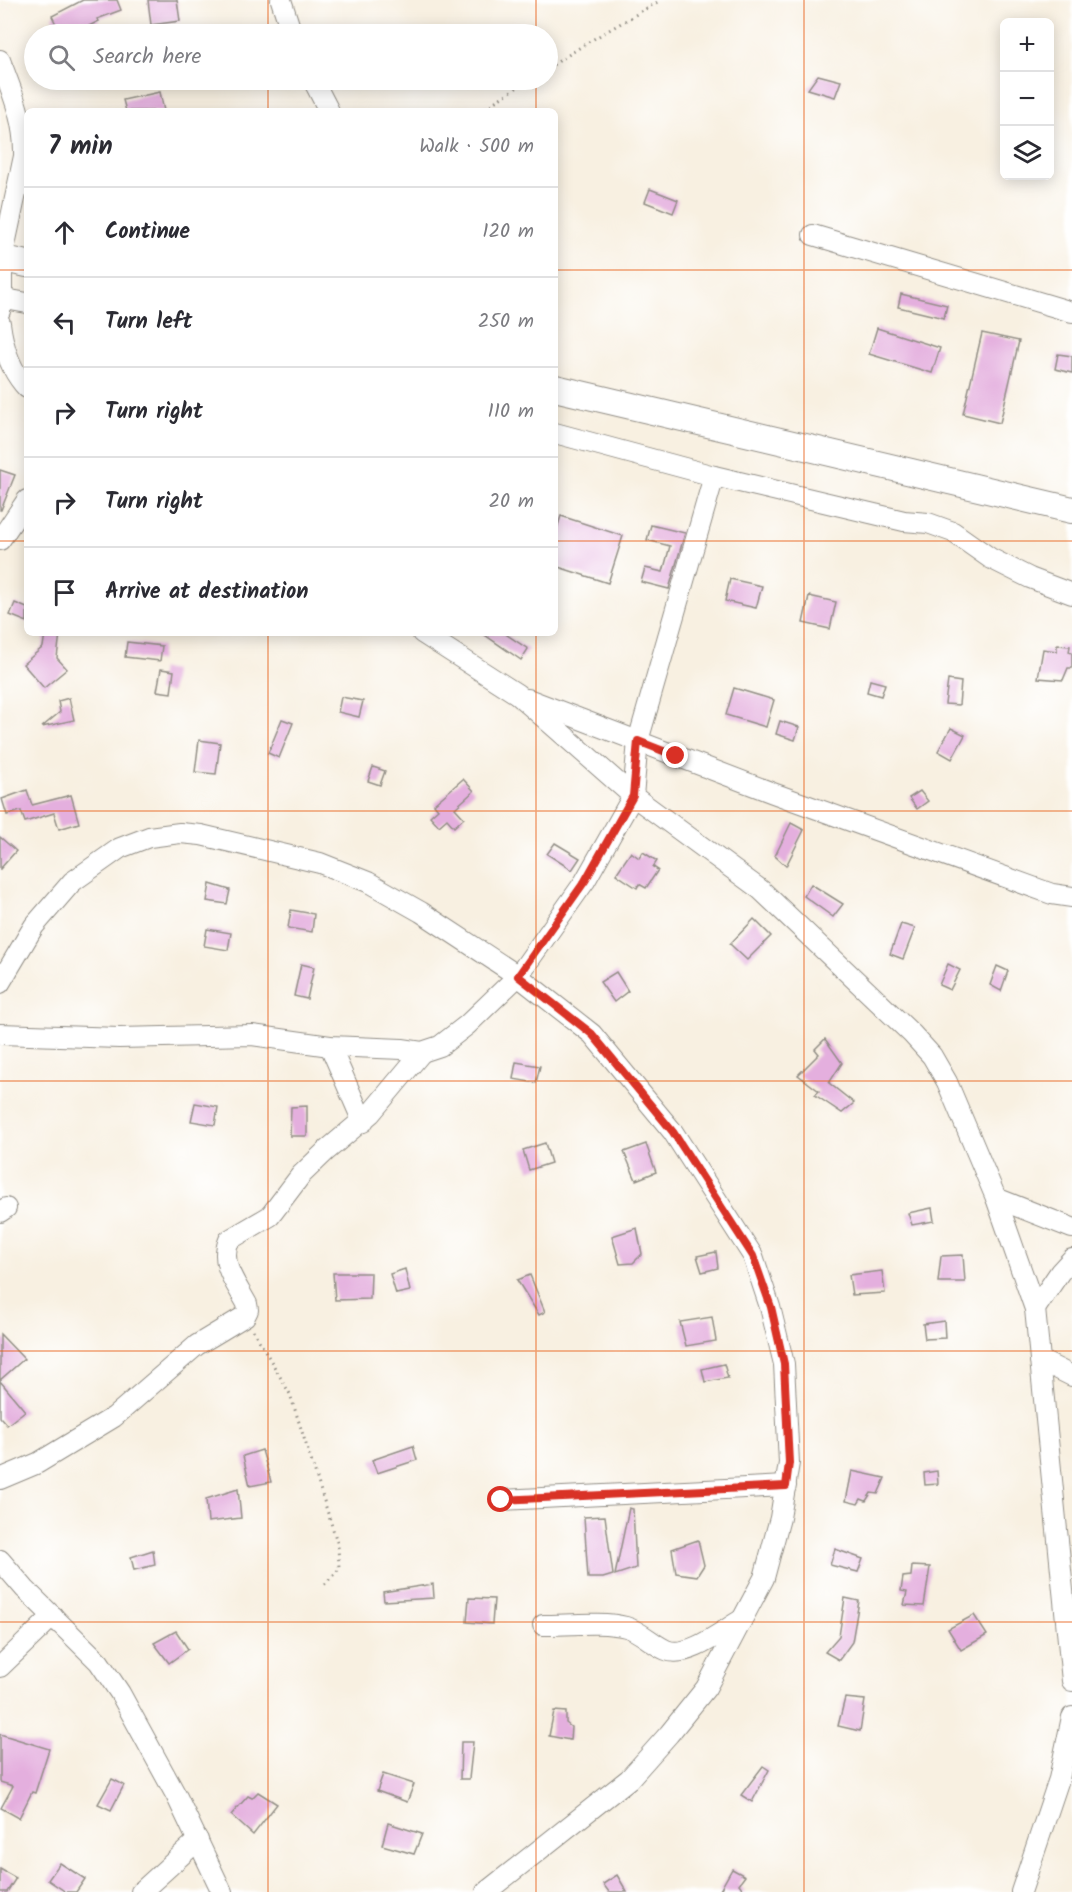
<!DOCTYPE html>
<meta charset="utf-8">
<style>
:root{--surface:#fff;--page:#f7f7f7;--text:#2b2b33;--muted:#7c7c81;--line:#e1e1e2}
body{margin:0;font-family:Kalam,sans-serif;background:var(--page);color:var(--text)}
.controls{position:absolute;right:18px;top:18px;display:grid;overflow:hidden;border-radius:9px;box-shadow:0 3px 15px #0003}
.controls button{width:54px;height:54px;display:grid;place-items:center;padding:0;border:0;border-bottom:2px solid var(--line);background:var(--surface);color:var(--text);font:30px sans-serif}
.stop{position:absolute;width:18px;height:18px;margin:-14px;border:4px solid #d93025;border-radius:50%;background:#fff}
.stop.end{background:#d93025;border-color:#fff;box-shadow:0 2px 6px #0008}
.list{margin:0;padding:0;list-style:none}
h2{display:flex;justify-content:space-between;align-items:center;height:78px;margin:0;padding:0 24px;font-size:26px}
h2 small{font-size:20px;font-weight:400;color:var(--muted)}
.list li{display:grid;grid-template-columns:39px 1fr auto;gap:18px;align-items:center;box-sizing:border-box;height:90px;padding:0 24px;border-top:2px solid var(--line)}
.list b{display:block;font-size:22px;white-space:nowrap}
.list em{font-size:20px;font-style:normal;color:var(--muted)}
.icon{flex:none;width:33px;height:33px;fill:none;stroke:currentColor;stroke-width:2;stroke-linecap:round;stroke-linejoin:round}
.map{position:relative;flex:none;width:1072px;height:1892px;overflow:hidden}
.search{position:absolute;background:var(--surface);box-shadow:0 3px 15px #0003;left:24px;top:24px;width:534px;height:66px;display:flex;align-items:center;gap:15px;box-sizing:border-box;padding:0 21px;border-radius:33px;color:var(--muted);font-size:22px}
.panel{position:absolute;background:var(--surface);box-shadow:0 3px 15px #0003;left:24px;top:108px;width:534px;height:528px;border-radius:9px}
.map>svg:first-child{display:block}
.building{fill:#e4afde}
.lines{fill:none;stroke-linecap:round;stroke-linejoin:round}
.minor-casing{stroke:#928e86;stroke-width:22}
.major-casing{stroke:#928e86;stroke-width:28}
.path{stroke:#928e86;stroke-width:3;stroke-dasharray:1.5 4.5;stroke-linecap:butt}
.minor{stroke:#fff;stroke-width:20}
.major{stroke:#fff;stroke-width:26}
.route{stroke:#d93025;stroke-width:8}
.grid{fill:none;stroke:#e8590c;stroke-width:1.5;stroke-opacity:0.55}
</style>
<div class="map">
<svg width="1072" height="1892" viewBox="0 0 1072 1892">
<rect width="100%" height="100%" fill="#fff"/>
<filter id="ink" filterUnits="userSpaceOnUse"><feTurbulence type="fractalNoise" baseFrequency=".0167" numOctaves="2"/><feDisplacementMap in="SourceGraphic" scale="12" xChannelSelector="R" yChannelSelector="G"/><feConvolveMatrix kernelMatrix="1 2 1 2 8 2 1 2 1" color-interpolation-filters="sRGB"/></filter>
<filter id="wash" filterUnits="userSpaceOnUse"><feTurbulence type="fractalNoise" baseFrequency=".008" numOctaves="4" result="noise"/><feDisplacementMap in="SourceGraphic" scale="24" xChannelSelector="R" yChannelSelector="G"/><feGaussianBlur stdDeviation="1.35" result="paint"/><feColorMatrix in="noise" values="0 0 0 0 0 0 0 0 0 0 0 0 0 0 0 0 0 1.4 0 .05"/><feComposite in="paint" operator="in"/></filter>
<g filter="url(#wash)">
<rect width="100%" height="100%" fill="#f8f0e1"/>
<g id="blocks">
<g class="building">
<path d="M83 0H117L121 10 97 19 99 21 73 34H61L52 16Z"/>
<path d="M148 0H177L180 21 151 25Z"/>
<path d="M818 75 841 81 835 97 808 89Z"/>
<path d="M160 92 164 111H126L123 100Z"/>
<path d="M650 189 678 200 673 213 645 202Z"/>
<path d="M901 294 947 305 944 318 898 307Z"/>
<path d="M877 328 940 348 932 373 869 354Z"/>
<path d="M982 333 1019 341 1000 423 963 414Z"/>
<path d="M1058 354 1072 356V373L1055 369Z"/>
<path d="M0 470 15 475 1 510H0Z"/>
<path d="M561 516 623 536 608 583 555 566V535Z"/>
<path d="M651 525 685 533 669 589 641 582 645 568 663 572 670 546 647 540Z"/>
<path d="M730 579 762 586 756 608 725 601Z"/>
<path d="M809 596 836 602 830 629 803 623Z"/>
<path d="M15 603 27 608V622L10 615Z"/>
<path d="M45 633H60L57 658 67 669 44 688 23 664 43 647Z"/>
<path d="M482 633H504L528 649 521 660Z"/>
<path d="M127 642 162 646 160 661 125 657Z"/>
<path d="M1057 645 1070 646 1069 652 1072 653V668H1068L1063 680 1038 678 1043 649 1057 651Z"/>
<path d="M161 669 174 671 171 693 157 691Z"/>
<path d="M870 680 885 684 881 696 867 692Z"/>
<path d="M948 680 961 682 959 705 945 704Z"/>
<path d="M734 688 774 700 766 727 726 715Z"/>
<path d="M341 697 363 701 359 717 338 712Z"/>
<path d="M69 698 74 720 42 727 60 712 58 701Z"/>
<path d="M282 719 293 723 279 758 268 753Z"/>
<path d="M780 721 799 727 795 740 776 734Z"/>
<path d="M951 728 965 735 952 759 938 751Z"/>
<path d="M199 740 220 743 216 774 195 772Z"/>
<path d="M373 767 385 771 380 785 368 781Z"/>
<path d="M463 779 474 791 455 808 464 818 454 827 447 819 439 826 430 816 438 809 434 804Z"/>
<path d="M27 790 32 805 71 795 79 823 59 829 54 813 25 822 21 811 7 815 2 799Z"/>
<path d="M920 791 928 801 917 809 909 798Z"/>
<path d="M791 823 804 830 786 866 775 856Z"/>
<path d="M0 837 16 851 0 869Z"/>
<path d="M555 843 580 858 572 870 547 854Z"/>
<path d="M631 852 639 858 643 852 657 861 653 867 658 870 646 888 639 884 637 888 616 874Z"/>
<path d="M210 884 230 890 227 904 207 901Z"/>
<path d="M811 884 843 904 833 917 804 896Z"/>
<path d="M291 910 314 914 312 932 288 928Z"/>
<path d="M754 919 771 936 747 960 730 944Z"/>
<path d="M901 924 915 928 903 959 890 954Z"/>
<path d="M207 929 231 933 228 950 204 946Z"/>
<path d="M301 964 314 967 307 999 294 996Z"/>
<path d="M948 964 960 970 950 990 939 985Z"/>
<path d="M997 966 1008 971 1001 991 990 985Z"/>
<path d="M616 972 628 991 614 1002 600 982Z"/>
<path d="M825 1039 842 1063 829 1083 854 1103 842 1113 815 1095 819 1091 798 1075 819 1054 815 1049Z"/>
<path d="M516 1062 540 1066 536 1083 513 1079Z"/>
<path d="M195 1103 218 1107 215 1125 191 1121Z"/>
<path d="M307 1106V1136H290L291 1107Z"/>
<path d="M545 1143 551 1163 529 1170 523 1150Z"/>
<path d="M646 1144 656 1172 636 1180 624 1152Z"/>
<path d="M932 1208 934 1221 912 1225 908 1213Z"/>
<path d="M637 1228 642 1254 633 1263 620 1264 612 1236Z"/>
<path d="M716 1252 718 1268 702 1272 697 1256Z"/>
<path d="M963 1255 965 1282H938L941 1256Z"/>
<path d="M405 1269 410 1291 396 1294 390 1274Z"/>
<path d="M882 1271 885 1293 852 1295 849 1275Z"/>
<path d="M333 1273H371L370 1299 335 1300Z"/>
<path d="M530 1275 545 1312 539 1315 517 1280Z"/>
<path d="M712 1317 716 1341 686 1346 680 1322Z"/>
<path d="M944 1321 945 1338 925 1339 923 1324Z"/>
<path d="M0 1334 24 1359 0 1380Z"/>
<path d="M724 1364 728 1378 705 1382 702 1369Z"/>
<path d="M0 1381 25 1411 7 1425 0 1417Z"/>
<path d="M413 1446 417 1460 377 1473 372 1460Z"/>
<path d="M262 1450 271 1482 250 1486 243 1456Z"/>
<path d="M852 1471 885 1478 878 1494 871 1493 866 1501 861 1499 858 1504 846 1501Z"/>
<path d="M937 1471 938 1484 925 1485 924 1473Z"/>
<path d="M238 1489 241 1518 208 1522 206 1499Z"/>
<path d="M629 1508 633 1509 636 1568 615 1575Z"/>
<path d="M605 1516 613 1575 603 1578H588L584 1517Z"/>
<path d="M698 1540 704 1565 697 1576 676 1573 672 1549Z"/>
<path d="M835 1549 863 1559 858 1572 830 1565Z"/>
<path d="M153 1550 155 1565 134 1570 131 1557Z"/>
<path d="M912 1566 930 1567 924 1606 904 1605 907 1592 901 1591 903 1577 911 1576Z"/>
<path d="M433 1584 434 1598 384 1601 383 1592Z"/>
<path d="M469 1598 494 1599 492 1624 467 1622Z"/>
<path d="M845 1598 859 1601 852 1642 839 1660 825 1652 839 1636Z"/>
<path d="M974 1615 987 1635 961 1650 948 1629Z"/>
<path d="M176 1631 188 1649 169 1663 154 1643Z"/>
<path d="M845 1698 865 1700 860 1731 838 1726Z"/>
<path d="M554 1711 566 1712V1723L571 1727 570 1740 549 1736Z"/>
<path d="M0 1734 49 1749 35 1793 32 1792 19 1818 1 1808 13 1786 0 1782Z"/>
<path d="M461 1742H473L469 1779H460Z"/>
<path d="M763 1766 769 1770 752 1802 741 1795Z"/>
<path d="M383 1774 414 1784 407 1802 377 1791Z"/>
<path d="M112 1779 124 1785 111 1810 98 1804Z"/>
<path d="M258 1792 277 1804 253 1835 231 1815 248 1796 252 1798Z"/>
<path d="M388 1823 422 1834 414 1854 382 1845Z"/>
<path d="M60 1863 85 1879 76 1892H66L48 1880Z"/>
<path d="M0 1869 16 1878 7 1892H0Z"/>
<path d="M732 1869 745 1876 739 1884 745 1892H719Z"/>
<path d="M617 1875 627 1892H609L603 1884Z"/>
</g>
</g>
</g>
<g filter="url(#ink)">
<use href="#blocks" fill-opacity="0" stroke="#928e86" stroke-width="1.5"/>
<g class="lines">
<g class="minor-casing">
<g id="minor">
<path d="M281 0 292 34"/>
<path d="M0 60C12 92 25 121 24 156L2 259V298L0 311"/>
<path d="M313 80 329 111"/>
<path d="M813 235 1072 312"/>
<path d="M0 298 27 303"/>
<path d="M0 323C3 347 10 370 27 388"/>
<path d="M555 433 714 476 904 521 928 523 953 532 990 558 1030 578 1072 594"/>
<path d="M0 540 27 500"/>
<path d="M422 633 517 694 633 796 761 890 912 1034 932 1056 947 1082 996 1198 1035 1309 1072 1681"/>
<path d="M528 699 773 793 1052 894 1072 897"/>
<path d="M0 983 34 926 72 882 120 848 149 837 180 833 201 835 320 863 368 882 421 912 518 976 592 1034 673 1132 753 1256 770 1307 784 1364 789 1463 780 1518 764 1578 706 1688 669 1734 629 1779 486 1892"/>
<path d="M0 1034 119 1038 252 1035 330 1046 402 1049 422 1052 440 1046 467 1025 518 976 585 881 633 796 638 741 714 476"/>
<path d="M330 1046 363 1122"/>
<path d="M996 1198 1072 1228"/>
<path d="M0 1212 6 1208"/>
<path d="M1035 1309 1060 1272 1072 1259"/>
<path d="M1040 1360 1072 1376"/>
<path d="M0 1479 38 1463 114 1417 197 1345 245 1316 248 1310 247 1304C236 1283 219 1264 229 1240L270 1216 301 1175 326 1151 371 1113 422 1052"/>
<path d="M501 1500 786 1486"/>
<path d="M0 1560 25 1589 99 1662 120 1693 177 1797 222 1892"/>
<path d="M543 1625C567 1625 604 1621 626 1627 641 1631 652 1644 666 1650 688 1659 722 1631 741 1620"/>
<path d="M0 1667 53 1616"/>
<path d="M141 1892 198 1840"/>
<path d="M1021 1892 1059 1779 1072 1717"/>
</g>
</g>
<g class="major-casing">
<g id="major">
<path d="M0 258 27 264"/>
<path d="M555 388 1072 510"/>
</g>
</g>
<g class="path">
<path d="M548 68 590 41 661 0"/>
<path d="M480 111 529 80"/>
<path d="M253 1330 290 1394 338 1545 339 1569 322 1587"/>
</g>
<use href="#minor" class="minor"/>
<use href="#major" class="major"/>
</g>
</g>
<g class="lines" filter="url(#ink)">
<path class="route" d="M501 1500 786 1486 789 1463 784 1364 771 1307 753 1256 673 1132 592 1034 518 976 585 881 633 796 638 741 676 756"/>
</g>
<path class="grid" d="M268 0V34M536 0V34M804 0V1892M268 80V111M536 80V111M0 270H27M555 270H1072M0 541H27M555 541H1072M268 633V1892M536 633V1892M0 811H1072M0 1081H1072M0 1351H1072M0 1622H1072"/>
</svg>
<div class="controls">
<button>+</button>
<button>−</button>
<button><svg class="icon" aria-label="layers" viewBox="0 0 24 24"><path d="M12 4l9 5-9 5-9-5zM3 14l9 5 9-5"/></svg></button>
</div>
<div class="stop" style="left:501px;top:1500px"></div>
<div class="stop end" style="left:676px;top:756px"></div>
<div class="search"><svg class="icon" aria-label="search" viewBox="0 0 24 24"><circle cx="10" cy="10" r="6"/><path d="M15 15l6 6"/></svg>Search here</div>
<section class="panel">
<h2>7 min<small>Walk · 500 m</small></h2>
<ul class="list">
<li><svg class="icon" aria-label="ahead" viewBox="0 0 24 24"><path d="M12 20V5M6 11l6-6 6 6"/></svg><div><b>Continue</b></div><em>120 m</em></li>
<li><svg class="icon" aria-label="left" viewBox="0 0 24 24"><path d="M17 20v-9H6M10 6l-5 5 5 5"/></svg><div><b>Turn left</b></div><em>250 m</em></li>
<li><svg class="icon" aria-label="right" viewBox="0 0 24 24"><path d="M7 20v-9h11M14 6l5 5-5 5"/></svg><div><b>Turn right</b></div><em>110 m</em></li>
<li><svg class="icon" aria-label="right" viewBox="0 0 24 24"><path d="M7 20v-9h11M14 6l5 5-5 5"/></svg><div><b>Turn right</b></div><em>20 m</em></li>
<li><svg class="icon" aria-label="arrive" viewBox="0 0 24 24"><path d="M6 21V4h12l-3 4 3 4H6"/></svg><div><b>Arrive at destination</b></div></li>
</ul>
</section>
</div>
